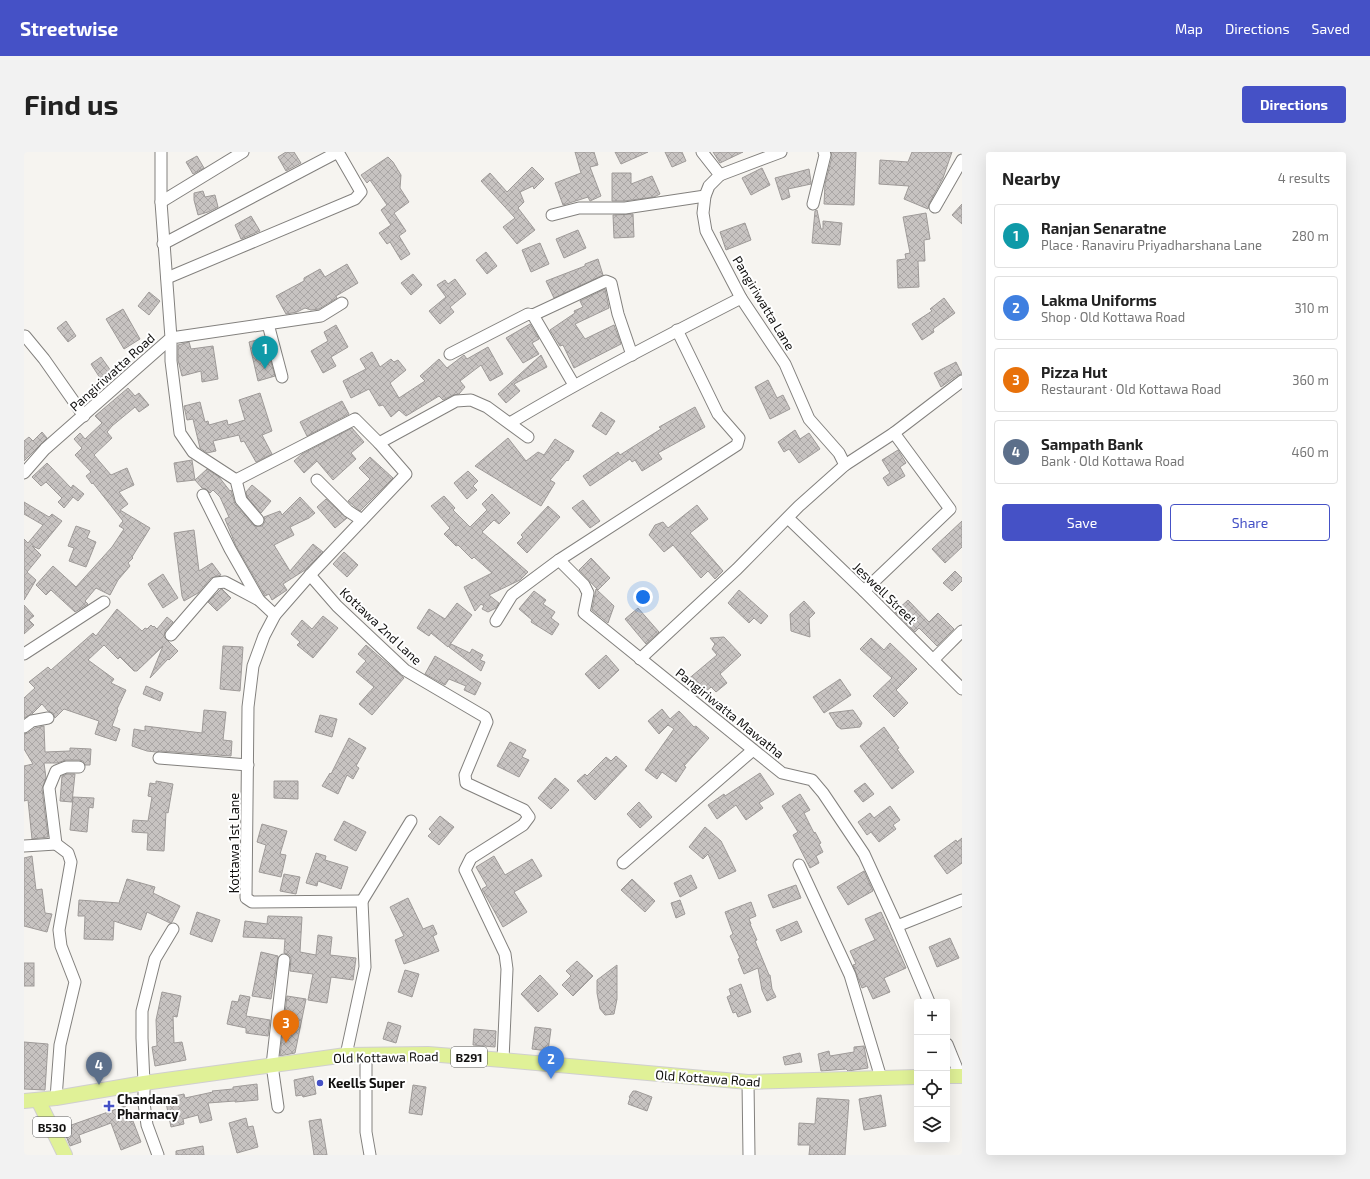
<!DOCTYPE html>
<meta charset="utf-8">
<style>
:root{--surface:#fff;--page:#f2f2f2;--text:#222;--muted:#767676;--line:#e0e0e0;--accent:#4551c6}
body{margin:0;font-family:"Exo 2",sans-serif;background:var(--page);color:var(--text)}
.controls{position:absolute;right:12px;bottom:12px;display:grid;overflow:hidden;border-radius:4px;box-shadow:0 4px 16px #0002}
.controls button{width:36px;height:36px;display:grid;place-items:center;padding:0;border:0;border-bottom:1px solid var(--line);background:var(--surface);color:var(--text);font:20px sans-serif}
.you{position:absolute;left:619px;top:445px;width:14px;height:14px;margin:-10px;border:3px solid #fff;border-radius:50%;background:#1a73e8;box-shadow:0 0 0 6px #1a73e833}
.badge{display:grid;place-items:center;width:26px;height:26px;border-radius:50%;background:var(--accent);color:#fff;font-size:13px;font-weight:700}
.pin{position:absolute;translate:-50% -33px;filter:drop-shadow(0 1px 2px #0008)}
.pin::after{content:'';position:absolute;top:21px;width:14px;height:12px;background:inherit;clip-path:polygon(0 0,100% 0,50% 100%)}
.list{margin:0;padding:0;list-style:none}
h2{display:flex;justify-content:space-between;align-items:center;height:52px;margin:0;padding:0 16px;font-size:17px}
h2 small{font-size:13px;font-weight:400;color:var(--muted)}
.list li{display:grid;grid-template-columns:26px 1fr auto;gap:12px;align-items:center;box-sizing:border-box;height:64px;margin:0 8px 8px;padding:0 8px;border:1px solid var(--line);border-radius:4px}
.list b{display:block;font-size:15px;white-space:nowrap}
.list p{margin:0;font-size:13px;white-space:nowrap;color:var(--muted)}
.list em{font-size:13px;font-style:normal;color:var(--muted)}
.actions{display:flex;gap:8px;padding:12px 16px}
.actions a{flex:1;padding:9px 0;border:1px solid var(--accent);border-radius:4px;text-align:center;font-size:14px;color:var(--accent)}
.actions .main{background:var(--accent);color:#fff}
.icon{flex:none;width:22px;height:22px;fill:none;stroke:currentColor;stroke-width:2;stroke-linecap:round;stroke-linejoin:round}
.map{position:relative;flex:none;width:938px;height:1003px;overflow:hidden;border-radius:4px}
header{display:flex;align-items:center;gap:24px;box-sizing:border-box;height:56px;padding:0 20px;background:var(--accent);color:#fff}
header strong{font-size:19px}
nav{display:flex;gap:22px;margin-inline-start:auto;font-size:14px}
.intro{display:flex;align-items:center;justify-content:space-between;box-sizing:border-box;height:96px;padding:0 24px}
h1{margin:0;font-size:28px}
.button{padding:10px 18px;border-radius:4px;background:var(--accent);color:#fff;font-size:14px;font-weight:700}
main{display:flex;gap:24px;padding:0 24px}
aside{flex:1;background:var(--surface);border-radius:4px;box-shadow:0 4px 16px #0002}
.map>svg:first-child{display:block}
.building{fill:url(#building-cross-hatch);stroke:#9e9a98}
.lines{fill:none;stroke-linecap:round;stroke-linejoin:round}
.minor-casing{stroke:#83817e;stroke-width:13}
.major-casing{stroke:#d0cfcf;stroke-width:16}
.minor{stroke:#fff;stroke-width:11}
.major{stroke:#e0f197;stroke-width:14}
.poi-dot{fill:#4551c6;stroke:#fff;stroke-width:1.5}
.labels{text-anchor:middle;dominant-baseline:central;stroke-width:4;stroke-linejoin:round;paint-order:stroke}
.shield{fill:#fff;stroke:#595858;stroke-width:1}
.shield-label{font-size:12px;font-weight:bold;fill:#121110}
.street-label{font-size:13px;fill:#121110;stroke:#fff}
.poi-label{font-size:13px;font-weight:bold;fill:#121110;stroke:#fff;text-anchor:start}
</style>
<header>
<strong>Streetwise</strong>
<nav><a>Map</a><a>Directions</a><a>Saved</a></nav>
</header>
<div class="intro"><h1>Find us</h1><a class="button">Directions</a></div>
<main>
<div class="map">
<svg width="938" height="1003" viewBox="0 0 938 1003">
<defs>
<pattern id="building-cross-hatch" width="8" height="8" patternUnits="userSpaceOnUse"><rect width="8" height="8" fill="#c7c3c1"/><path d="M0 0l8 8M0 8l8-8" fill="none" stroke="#aaa6a5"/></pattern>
</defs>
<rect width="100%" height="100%" fill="#f6f4f0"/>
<g class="building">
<path d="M262 0H270L277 11 262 19 254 5Z"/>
<path d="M551 0H570L574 13 566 15 577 44 566 49 564 45 539 53 531 31 557 21Z"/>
<path d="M591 0H624L597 12Z"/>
<path d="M641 0H658L662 9 648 15Z"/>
<path d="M689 0H719L696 11Z"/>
<path d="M807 0H832L830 53 800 52 801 32 808 5Z"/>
<path d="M888 0H928L919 26 905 52 904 57 880 47 885 34 855 32 856 8 884 10Z"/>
<path d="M173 4 180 16 169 22 162 10Z"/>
<path d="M364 5 369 10 377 23 376 36 385 50 370 61 382 79 375 84 386 102 377 108 366 90 363 92 355 81 367 73 357 58 363 53 346 28 343 31 337 23Z"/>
<path d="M508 15 520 27 510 37 509 34 496 40 500 50 494 56 511 78 493 92 479 75 491 66 457 29 466 21 483 40Z"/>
<path d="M738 16 746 33 727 43 718 26Z"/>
<path d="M785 17 787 30V32L764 37 766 45 758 48 751 26Z"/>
<path d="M588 21H607V32L628 24 636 42 630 45 600 49H588Z"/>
<path d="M179 39 181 45 191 43 194 55 184 60 174 63 170 48V41Z"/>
<path d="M938 52V72L928 63Z"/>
<path d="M793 58 797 77H799V69L818 71 816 93 788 91 791 59Z"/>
<path d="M902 61 906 87 900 88 901 109H894L895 135 874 136 873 108 882 107 881 102 886 101 879 65Z"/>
<path d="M609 62 610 85 590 86 589 63Z"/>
<path d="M227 64 236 79 217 87 211 73Z"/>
<path d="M721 71 727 88 702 98 696 80Z"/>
<path d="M554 78 562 96 540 106 532 87Z"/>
<path d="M516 91 525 112 507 120 498 98Z"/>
<path d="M462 100 473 114 463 122 452 108Z"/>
<path d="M574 107 579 123 530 146 522 129 561 114V112Z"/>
<path d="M323 112 334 131 312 144 313 146 295 157 287 158 281 156 273 160 262 162 252 144 280 129V126L296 117 301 125Z"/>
<path d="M389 122 398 133 387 143 377 131Z"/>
<path d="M431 127 442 142 426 155 430 160 416 172 405 159 422 145 413 133 421 128 424 132Z"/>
<path d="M581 137 585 156 551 172 561 187 590 173 597 192 550 216 539 193 536 194 526 178 551 161 550 159 559 155 556 149Z"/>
<path d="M125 140 136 149 125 163 114 154Z"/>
<path d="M920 146 931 161 909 177 910 180 898 188 888 172 908 159 906 157Z"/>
<path d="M99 157 116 187 100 197 82 167Z"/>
<path d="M42 169 52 184 44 190 33 176Z"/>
<path d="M506 172 515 187 508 191 515 202 499 211 482 186Z"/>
<path d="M312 173 324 195 307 205 312 214 299 221 287 199 304 189 300 180Z"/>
<path d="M240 186 251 224 234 229 225 190Z"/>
<path d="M165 190 167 197 189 194 194 227 178 230 177 219 158 224 154 208V193Z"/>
<path d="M464 195 479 222 466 229 457 213 436 229 441 235 435 242 429 243 419 248 415 244 382 264 375 258 367 265 359 253 355 254 345 237 327 246 319 229 342 217 336 207 348 200 356 215 367 207 370 210 374 208 382 218 366 231 375 246 401 229 396 224 415 207 423 216 440 203 443 207Z"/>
<path d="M517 203 523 215 490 232 496 239 482 251 474 242Z"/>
<path d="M77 205 87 219 76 226 67 212Z"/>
<path d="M932 210 938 222 934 223 917 235 910 221Z"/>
<path d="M744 228 753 246 759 243 766 257 746 267 731 235Z"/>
<path d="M104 236 111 244 115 241 125 253 115 260 111 255 88 274 83 280 88 286 70 303 87 323 103 316 110 333 95 340 104 352 96 358 126 376 108 405 109 406 104 411 106 414 94 428 86 443 72 436 61 449 64 452 51 460 27 438 22 443 12 433 29 414 52 435 88 395 100 377 95 374 99 369 69 331 68 332 62 324 67 320 51 303 58 296 50 287 56 281 61 287 78 271 71 264Z"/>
<path d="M236 241 248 279 238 283 248 302 232 310 220 289 217 290 215 283 189 289 192 299 183 301 176 296 169 267 163 268 160 254 176 250 181 270 184 269 185 273 203 268 204 273 221 268 215 248Z"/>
<path d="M318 249 325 262 283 284 276 270Z"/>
<path d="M671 255 681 275 634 301 638 307 618 319 611 308 608 310 606 307 566 334 559 324 594 300 596 303 637 277 635 275Z"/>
<path d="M577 260 591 269 582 283 568 274Z"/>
<path d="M328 276 340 290 327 301 332 307 309 328 293 309 280 321 270 309 278 302Z"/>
<path d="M771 278 776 287 785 281 796 297 775 311 765 297 760 300 754 290Z"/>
<path d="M18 280 23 286 0 309V289L5 285 9 289Z"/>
<path d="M484 286 502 309 514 300 520 303 531 287 550 299 544 309 543 308 526 328 531 331 517 354 451 314Z"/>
<path d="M874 298 882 311 876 315 881 324 864 334 859 326 866 321 858 308Z"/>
<path d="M346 305 369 326 336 359 324 349 346 327 335 316Z"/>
<path d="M168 308 171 328 153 330 150 311Z"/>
<path d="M23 311 47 336 49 333 60 342 54 349 49 345 40 356 34 350 38 346 22 330 17 334 8 325Z"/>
<path d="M183 317 195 325 206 339 207 338 211 352 231 374H238L241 370 240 365 256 359 258 363 276 345 291 361 285 366 266 375 270 383 250 393 266 419 289 392 299 400 281 418 259 432 263 438 248 448 245 442 241 444 212 394 201 367 205 365 196 345 189 338 186 341 182 337 178 336 171 328Z"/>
<path d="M444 319 454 329 449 334 453 338 443 347 430 331Z"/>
<path d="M228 333 247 349 237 361 223 345 222 340Z"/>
<path d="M468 342 486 361 475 372 470 368 458 380 504 420 496 428 465 443 475 451 472 456 464 460 458 457 460 454 457 452 451 459 440 435 468 421 450 405 448 407 434 393 432 394 420 382 426 376 407 354 420 344 431 356 429 358 446 375 463 358 458 352Z"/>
<path d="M302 347 323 366 311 376 293 355Z"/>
<path d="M559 348 576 369 566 376 548 356Z"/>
<path d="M0 350 25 365 28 362 38 369 15 397 8 394 17 403 3 420 12 428 0 448V387L4 391 19 373 0 362Z"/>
<path d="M673 353 684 367 666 381 699 419 691 427 684 419 677 426 649 393 640 400 625 383 631 373 639 370 644 376Z"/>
<path d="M524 354 536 365 503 401 493 391 499 385 497 383Z"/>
<path d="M938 369V395L921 411 908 397Z"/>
<path d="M52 374 66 379 63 386 72 390 62 415 45 409 50 396 44 394Z"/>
<path d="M170 378 175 419 188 411 197 423 187 426 174 441 160 449 158 444 150 381Z"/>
<path d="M320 400 334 413 323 425 309 412Z"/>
<path d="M567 406 586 426 574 438 555 418Z"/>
<path d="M931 419 938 426V429L928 439 919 431Z"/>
<path d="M139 422 154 446 139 456 124 432Z"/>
<path d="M198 437 207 446 193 459 184 450 196 438Z"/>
<path d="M572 437 590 454 584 471 568 458Z"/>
<path d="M715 438 744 464 737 472 730 466 725 471 704 451Z"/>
<path d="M510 439 522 448 519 452 531 460 527 466 535 472 528 483 507 470 508 468 495 457Z"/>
<path d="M884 448 905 470 914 461 930 477 913 494 895 476 891 480 871 460Z"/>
<path d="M780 449 791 461 785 467 786 485 767 479 766 462Z"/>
<path d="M433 451 448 463 424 495 407 481 405 484 393 476 405 457 421 467Z"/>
<path d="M0 453 10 464 5 468 10 473 0 482Z"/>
<path d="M614 456 635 480 622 492 601 467Z"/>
<path d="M93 457 118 479 121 476 123 477 127 473 129 475 130 474 133 477 143 465 149 470 141 479 140 485 154 499 145 508 144 507 126 526 139 494 113 519H110L96 505 94 507 80 493 64 508 90 527 87 531 102 538 93 557 94 558 88 574 96 577 92 589 71 582 75 569 40 557 31 566 29 561 24 559 18 552 8 562 0 566V546L11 536 5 530 24 515 27 518 69 481 72 484Z"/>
<path d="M299 464 314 476 289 506 273 493 276 490 267 482 278 468 288 477Z"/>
<path d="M700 485 717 503 696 522 703 531 692 540 687 535 675 545 662 529 693 503 688 497 691 492 686 486Z"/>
<path d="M847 486 860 498 866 491 893 517 872 538 884 551 870 565 849 544 868 526 836 497Z"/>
<path d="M427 492 446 501 448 497 459 503 456 508 461 510 457 519 425 495Z"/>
<path d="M342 493 380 526 348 563 335 552 350 535 332 520 342 509 334 502Z"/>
<path d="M199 494 219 495 216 539 196 537Z"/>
<path d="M582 503 595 518 575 537 561 522Z"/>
<path d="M411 504 457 531 451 543 440 538 442 534 425 527 421 533 401 522Z"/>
<path d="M816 527 827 543 800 561 789 545Z"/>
<path d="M122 534 139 541 136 549 119 542Z"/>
<path d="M638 557 646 567 655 559 670 575 672 574 685 586 660 614 662 615 652 630 638 620 633 627 621 618 650 577 644 573 635 582 624 569Z"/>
<path d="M180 558 202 560 199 588 208 589 207 604 136 599 132 600 123 599 108 594 110 577 121 579V574L178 581Z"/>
<path d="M829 558 838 571 836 575 817 577 813 574 805 561Z"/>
<path d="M296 563 313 567 308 585 291 580Z"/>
<path d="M20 574 21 600 46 599V596L67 597 66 613H61L59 609 55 608H42L33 611H20L22 626 18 637 24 685 8 687 4 648 0 649V614L9 612 0 597V582L4 581 11 576Z"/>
<path d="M860 575 875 596 873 597 890 620 868 637 836 594Z"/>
<path d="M325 586 342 596 332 614 335 616 329 627 323 623 314 642 298 634 306 621 307 622Z"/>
<path d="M486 590 502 598 498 605 505 608 495 625 473 614Z"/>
<path d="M592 604 603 614 571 648 553 629 561 622 563 624 582 605 587 609Z"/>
<path d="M736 621 750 642 735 651 739 656 722 668 712 653 693 667 684 653 700 642 701 644Z"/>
<path d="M43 622H51L48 650 36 649 38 624Z"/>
<path d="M531 626 545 638 527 657 514 646Z"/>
<path d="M132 629 149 632 144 661 142 660 140 699 123 698 124 681 108 680 109 668 124 669 128 645 124 644 126 631 132 632Z"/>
<path d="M250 629H274V647L250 646Z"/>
<path d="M841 631 850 642 839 650 830 639Z"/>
<path d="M776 642 786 658 780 661 790 681 791 680 797 691 795 692 799 700 792 704 795 711 786 716 769 683 774 680 758 654Z"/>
<path d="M49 645 70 646 69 656 65 655 63 680 46 678Z"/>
<path d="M615 650 628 665 616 676 603 662Z"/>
<path d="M866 654 876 668 869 673 872 677 855 690 847 680 843 683 834 670 846 661 850 666Z"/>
<path d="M416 664 430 675 415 693 404 684 408 680 405 677Z"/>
<path d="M320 669 342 680 332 699 310 688Z"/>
<path d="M238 672 263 679 256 702 262 703 257 725 235 720 242 693 233 690Z"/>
<path d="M681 675 697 689 712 719 695 727 684 702 679 707 665 695Z"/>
<path d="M938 686V711L923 722 910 704 932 688 933 690Z"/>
<path d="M292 701 302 704 301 708 324 715 317 737 294 729 293 734 282 731Z"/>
<path d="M8 704 12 738 18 737 21 761 28 762 23 780 0 774V706Z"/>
<path d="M470 704 481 723 508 707 518 724 490 740 503 760 479 775 458 737 463 734 452 715Z"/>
<path d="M840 719 849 739 824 753 813 735Z"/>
<path d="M260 722 276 725 272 742 256 739Z"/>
<path d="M667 723 673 736 656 745 650 731Z"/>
<path d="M103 727 131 735 129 741 156 754 148 770 146 771 123 760 117 778 90 769 89 788 60 787 61 764H54L55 748 95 751Z"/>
<path d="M608 727 631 749 621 760 597 738Z"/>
<path d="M772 733 777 746 749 756 744 743Z"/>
<path d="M384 746 399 777 409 773 413 782 409 784 415 799 380 812 371 788 380 784 366 755Z"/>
<path d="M656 748 661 762 652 766 647 751Z"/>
<path d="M727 750 732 764 725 767 727 772H726L733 788 731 789 745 823H746L748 837 752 845 743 849 738 838 734 816 720 822 714 807 716 806 706 784 709 782 701 760Z"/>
<path d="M173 760 196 768 188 790 166 782Z"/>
<path d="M857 760 882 816 860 826 866 840 849 847 843 834 838 836 829 813 832 812 826 799 851 788 841 767Z"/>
<path d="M244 764 278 765 276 800 292 803 294 783 308 785 306 803 332 806 329 828 307 825 303 851 284 848 289 822 266 819 267 806 264 802 260 801 261 787 219 785 221 769 243 772Z"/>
<path d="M773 769 778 780 757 789 752 778Z"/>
<path d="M926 786 935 806 913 815 905 795Z"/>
<path d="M237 800 254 804 247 847 228 844Z"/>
<path d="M553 809 569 824 549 844 538 833 547 824 542 819Z"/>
<rect x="0" y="811" width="10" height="23"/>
<path d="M593 813V847L590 862 581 863 576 857 573 841V828Z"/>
<path d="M381 818 395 822 388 845 374 840Z"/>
<path d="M516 823 534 842 514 860 497 842Z"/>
<path d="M717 832 727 860 714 865 712 860 709 861 703 845 707 843 705 837Z"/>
<path d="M138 840 157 844 153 865 149 864 150 891 158 890 162 908 131 914 128 895 133 894 132 868Z"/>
<path d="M216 843 226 845 222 864 246 868 244 884 222 881V876L203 872 208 849 214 850Z"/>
<path d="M263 844 282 847 271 901 256 904Z"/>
<path d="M364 870 377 874 372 891 359 887Z"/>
<path d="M511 875 527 877 524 899 508 897Z"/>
<path d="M450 877 472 879 471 895 449 893Z"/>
<path d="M0 890 24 892 21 938 0 937Z"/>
<path d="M840 894 844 916 824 919 822 917 797 919 794 902 805 899 806 904 830 900V895Z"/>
<path d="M776 901 778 910 761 913 759 905Z"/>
<path d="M289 924 292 942 279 945 278 943 272 944 270 928Z"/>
<path d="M233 932 234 948 211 950V949L184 951 188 968 176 971 174 963 159 967 160 972 147 975 141 946 160 942 161 946 189 940 188 939 209 937V935Z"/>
<path d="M389 933 402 935 398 963 385 961Z"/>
<path d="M609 939H612L628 945 623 959 604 952 606 946 605 945Z"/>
<path d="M857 943 862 974 840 978 835 947Z"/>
<path d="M793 946 825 948 821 1003H785L786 993H774L775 971 791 972Z"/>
<path d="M101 954 106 970 109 969 117 990 97 998 87 971 55 983 57 990 46 994 39 976Z"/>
<path d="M222 966 224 975 229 974 234 995 213 1001 205 971Z"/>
<path d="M297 967 303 1003H290L285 969Z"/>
<path d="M179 994 180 1003H152V999Z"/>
</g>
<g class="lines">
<g class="minor-casing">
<g id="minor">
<path d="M678 0 696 23 685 34 681 44 679 61 682 79 717 146 761 212 785 267 815 301 821 313"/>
<path d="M696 23 757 0"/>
<path d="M137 50 219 0"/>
<path d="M789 52 801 3 800 0"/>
<path d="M911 55 938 8"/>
<path d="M528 63 555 56H601L681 44"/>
<path d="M139 92 314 0"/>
<path d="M143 126 331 47 337 40 314 0"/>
<path d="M509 163 582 129 587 131 594 162 608 203"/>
<path d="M244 172 258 225"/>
<path d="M1 184 20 207 60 264"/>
<path d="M426 202 504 162 509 163 550 233"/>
<path d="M486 271C561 226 639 186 717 146"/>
<path d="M0 321 21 297 147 186 137 50V0"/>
<path d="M212 328 331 267 355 291 432 249 447 248 463 255 504 285"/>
<path d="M293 328 324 359 338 368"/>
<path d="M179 343 206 397 235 448 251 463"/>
<path d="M764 366 840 439 938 537"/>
<path d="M234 368 217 348 212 328 169 300 156 281 147 209V186L297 164 318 151"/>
<path d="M535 408 560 433 564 441 560 461 758 621 788 628 799 641 840 702 873 774 905 850"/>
<path d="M286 423 313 454 381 518 461 565 463 570 441 623 442 631 500 658 505 665 499 673 447 706 441 718 481 802 483 817 479 908"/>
<path d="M840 439 926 357 870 281"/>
<path d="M472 469 488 443 535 408 713 293 715 286 694 262 653 178"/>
<path d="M147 483 192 431 201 430 235 448"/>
<path d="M0 502 80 450"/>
<path d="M616 507 713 417 775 354 821 313 870 281 938 229"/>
<path d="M909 508 938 479"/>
<path d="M0 575 8 569 24 566"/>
<path d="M135 606 224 613"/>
<path d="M32 692 44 701 47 710 35 778 37 794 51 830 36 893 32 946"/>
<path d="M32 692 25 636 32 619 42 615H55"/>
<path d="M0 694 32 692"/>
<path d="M599 711 729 598"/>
<path d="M775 713 826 823 857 926"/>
<path d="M338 749 228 750 222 746 224 555 229 514 240 484 251 463 286 423 382 322 355 291"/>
<path d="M338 749 387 669"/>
<path d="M873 774 938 748"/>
<path d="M923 892 936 924"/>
<path d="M322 903 341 815 338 749"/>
<path d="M342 903V980L346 1003"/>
<path d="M724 930 725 1003"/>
<path d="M254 955 248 913 260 808"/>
<path d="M134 1003 123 973 120 951V931L118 886V859L131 807 149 777"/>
</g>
</g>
<g class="major-casing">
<g id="major">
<path d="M923 924H938"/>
<path d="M14 948 41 1003"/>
<path d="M0 949 32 946 120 931 322 903 404 902 479 908 724 930 893 925"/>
</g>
</g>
<use href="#minor" class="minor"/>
<use href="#major" class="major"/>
</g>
<g class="poi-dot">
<circle cx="296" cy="931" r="4"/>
<path d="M83 948h4v4h4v4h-4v4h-4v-4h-4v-4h4z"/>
</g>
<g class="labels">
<g class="shield">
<rect x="427" y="895" width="36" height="20" rx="3"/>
<rect x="9" y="965" width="38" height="20" rx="3"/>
</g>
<g class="shield-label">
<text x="445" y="905">B291</text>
<text x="28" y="975">B530</text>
</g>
<g class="street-label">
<text transform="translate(740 151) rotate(59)">Pangiriwatta Lane</text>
<text transform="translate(88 220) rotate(-42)">Pangiriwatta Road</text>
<text transform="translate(861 441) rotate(44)">Jeswell Street</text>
<text transform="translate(357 474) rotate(43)">Kottawa 2nd Lane</text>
<text transform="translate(706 561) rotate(39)">Pangiriwatta Mawatha</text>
<text transform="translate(210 691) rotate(-90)">Kottawa 1st Lane</text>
<text transform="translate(362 905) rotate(-1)">Old Kottawa Road</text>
<text transform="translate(684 926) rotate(4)">Old Kottawa Road</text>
</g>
<g class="poi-label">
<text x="304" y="931">Keells Super</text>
<text x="93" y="947">Chandana<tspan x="93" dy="15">Pharmacy</tspan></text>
</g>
</g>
</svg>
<div class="controls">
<button>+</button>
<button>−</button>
<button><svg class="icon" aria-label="locate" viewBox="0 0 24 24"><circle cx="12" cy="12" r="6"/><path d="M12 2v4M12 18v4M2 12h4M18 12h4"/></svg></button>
<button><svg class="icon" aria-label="layers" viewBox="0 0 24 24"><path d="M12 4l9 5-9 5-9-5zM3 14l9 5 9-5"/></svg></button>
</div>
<div class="you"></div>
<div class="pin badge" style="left:241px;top:217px;background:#0f9aa8">1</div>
<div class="pin badge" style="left:527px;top:927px;background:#3f7fe0">2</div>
<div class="pin badge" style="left:262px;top:891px;background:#e8710a">3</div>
<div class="pin badge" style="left:75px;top:933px;background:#5c6f8a">4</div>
</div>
<aside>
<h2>Nearby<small>4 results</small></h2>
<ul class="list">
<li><span class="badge" style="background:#0f9aa8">1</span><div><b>Ranjan Senaratne</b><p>Place · Ranaviru Priyadharshana Lane</p></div><em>280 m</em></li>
<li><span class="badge" style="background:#3f7fe0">2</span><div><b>Lakma Uniforms</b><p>Shop · Old Kottawa Road</p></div><em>310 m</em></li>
<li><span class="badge" style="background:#e8710a">3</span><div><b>Pizza Hut</b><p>Restaurant · Old Kottawa Road</p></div><em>360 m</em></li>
<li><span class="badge" style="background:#5c6f8a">4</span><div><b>Sampath Bank</b><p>Bank · Old Kottawa Road</p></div><em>460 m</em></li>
</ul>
<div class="actions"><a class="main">Save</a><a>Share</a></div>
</aside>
</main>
